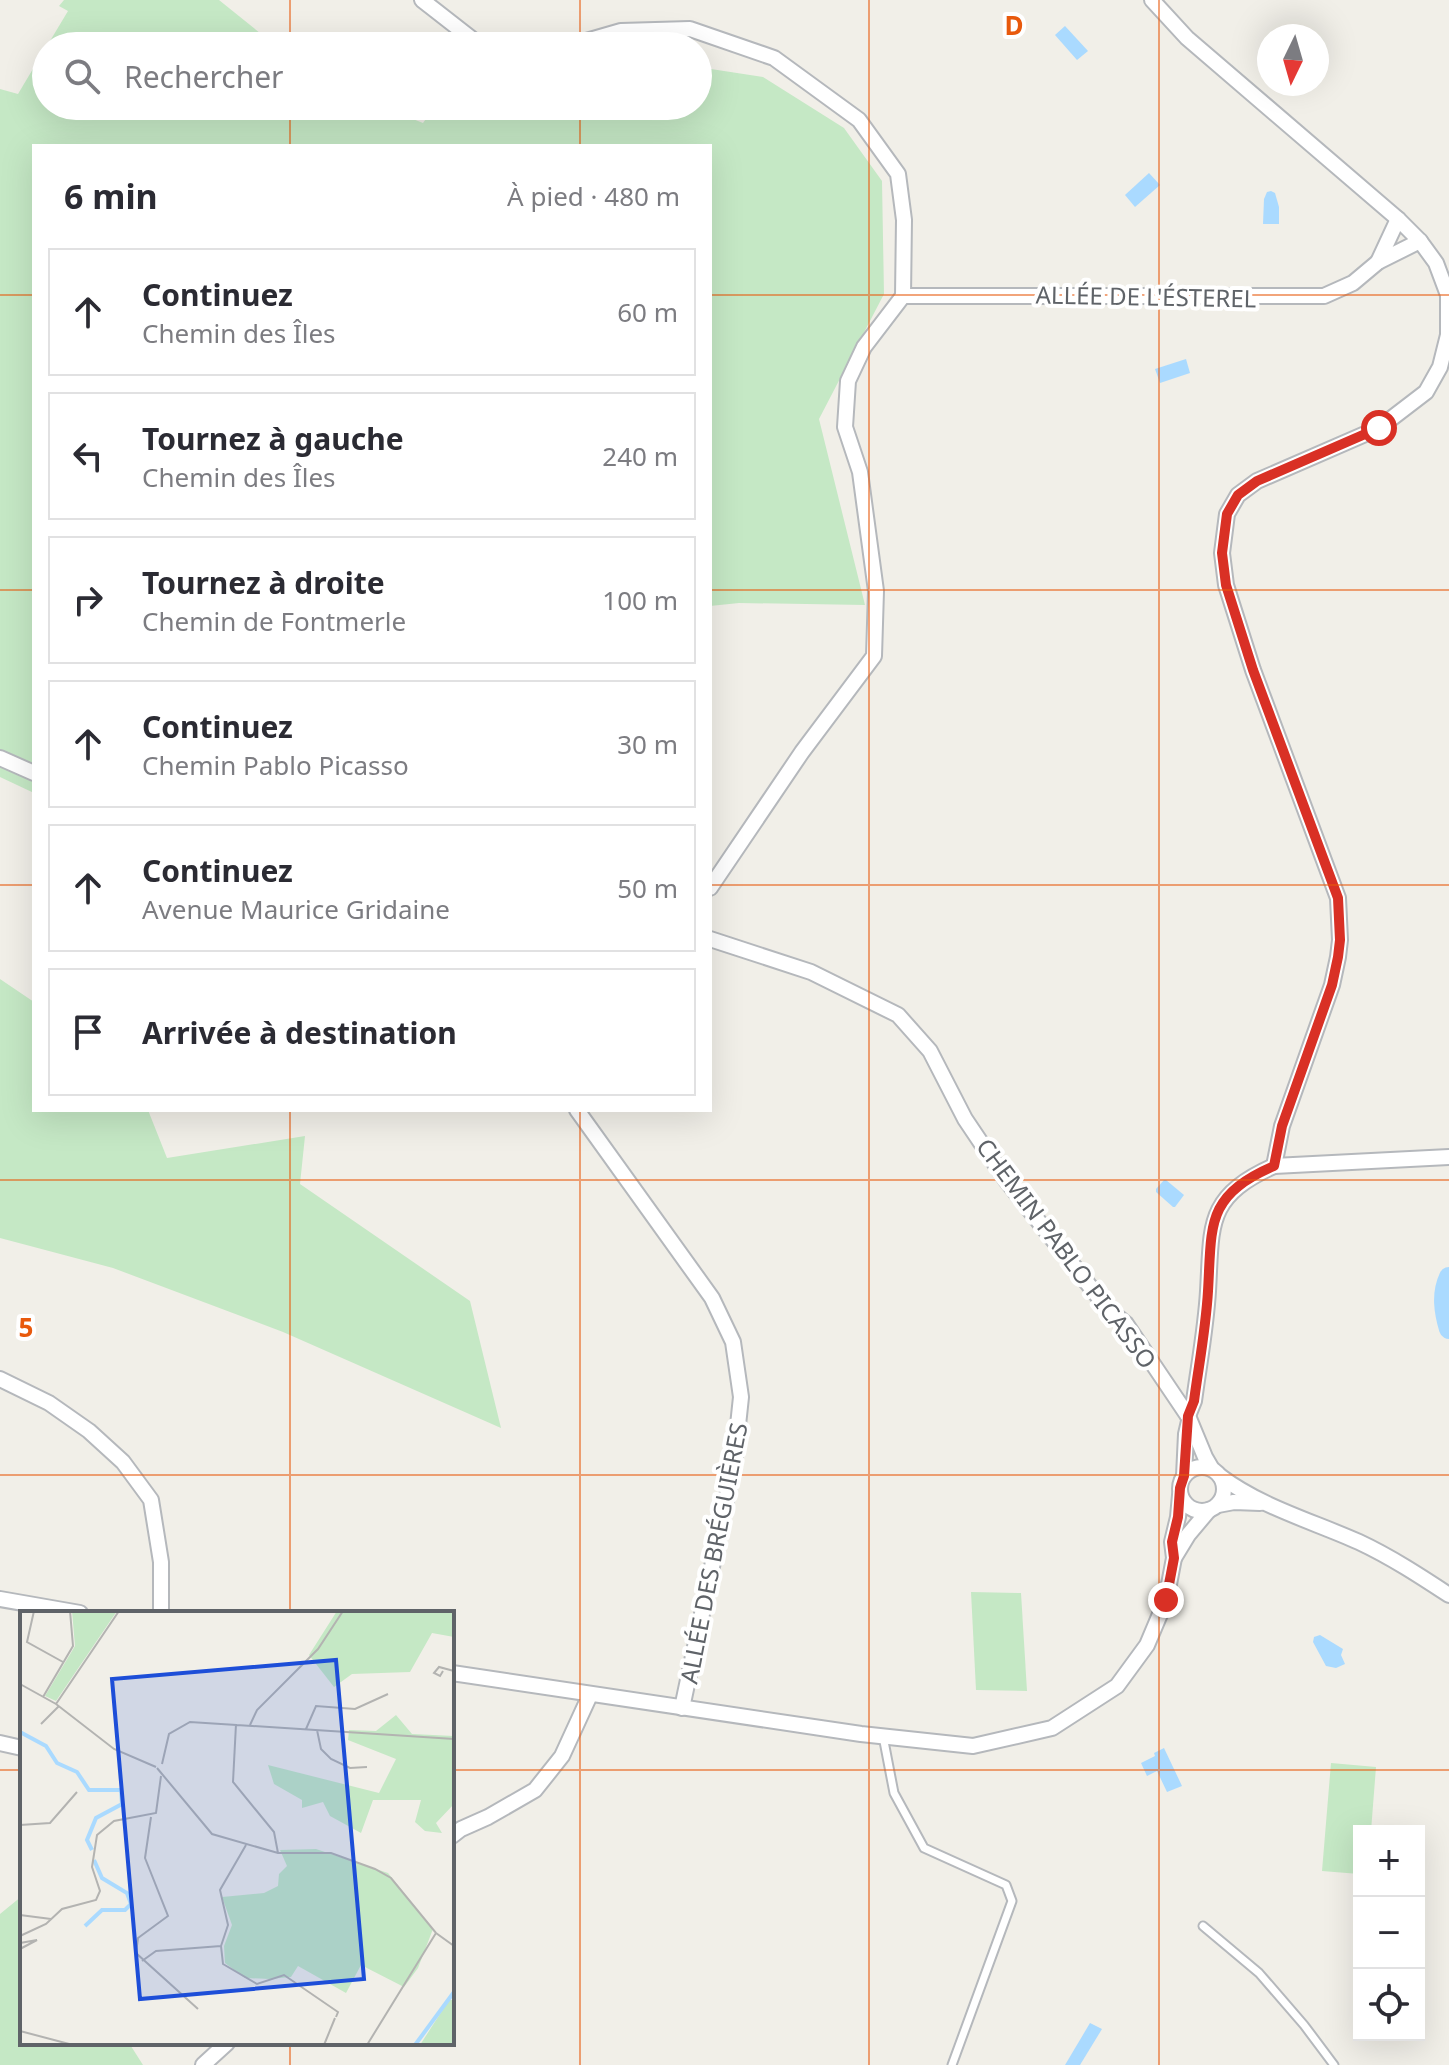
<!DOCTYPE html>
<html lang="fr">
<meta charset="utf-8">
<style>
:root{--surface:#fff;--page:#f7f7f7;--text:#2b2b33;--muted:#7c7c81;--line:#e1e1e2}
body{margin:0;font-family:"Noto Sans",sans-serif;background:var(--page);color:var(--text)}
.controls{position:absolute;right:24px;bottom:24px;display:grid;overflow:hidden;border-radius:0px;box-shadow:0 8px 32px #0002}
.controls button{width:72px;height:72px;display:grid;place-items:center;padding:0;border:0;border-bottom:2px solid var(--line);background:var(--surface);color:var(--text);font:40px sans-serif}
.compass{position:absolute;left:1257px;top:24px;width:72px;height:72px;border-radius:50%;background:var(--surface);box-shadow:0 8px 32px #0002;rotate:185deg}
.stop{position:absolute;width:24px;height:24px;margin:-18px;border:6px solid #d93025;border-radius:50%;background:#fff}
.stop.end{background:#d93025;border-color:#fff;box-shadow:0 2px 8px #0008}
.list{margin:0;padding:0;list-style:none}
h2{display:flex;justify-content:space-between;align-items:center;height:104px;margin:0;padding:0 32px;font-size:34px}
h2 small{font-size:26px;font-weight:400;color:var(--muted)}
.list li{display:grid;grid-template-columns:52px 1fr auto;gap:24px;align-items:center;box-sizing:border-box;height:128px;margin:0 16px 16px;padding:0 16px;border:2px solid var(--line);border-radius:0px}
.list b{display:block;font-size:30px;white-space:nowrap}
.list p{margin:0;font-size:26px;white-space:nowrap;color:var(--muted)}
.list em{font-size:26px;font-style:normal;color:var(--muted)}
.icon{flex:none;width:44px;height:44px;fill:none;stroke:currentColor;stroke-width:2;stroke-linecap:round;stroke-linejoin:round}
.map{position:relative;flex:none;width:1449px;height:2065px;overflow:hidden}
.search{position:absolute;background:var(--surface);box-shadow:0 8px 32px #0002;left:32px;top:32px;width:680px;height:88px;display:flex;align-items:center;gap:20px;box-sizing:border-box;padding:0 28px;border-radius:44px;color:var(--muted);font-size:30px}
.panel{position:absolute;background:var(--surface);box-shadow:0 8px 32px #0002;left:32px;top:144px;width:680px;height:968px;border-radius:0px}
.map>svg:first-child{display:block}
.green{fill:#c5e8c5}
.water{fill:#aadaff}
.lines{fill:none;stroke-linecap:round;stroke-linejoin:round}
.canal{stroke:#aadaff;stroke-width:20}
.service-casing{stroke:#b5b8bc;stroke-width:11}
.minor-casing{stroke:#b5b8bc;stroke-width:18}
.service{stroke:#fff;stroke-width:7}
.minor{stroke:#fff;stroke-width:14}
.route{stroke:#d93025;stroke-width:10}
.grid{fill:none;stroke:#e8590c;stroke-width:2;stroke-opacity:0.55}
.labels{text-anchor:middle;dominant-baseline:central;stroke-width:8;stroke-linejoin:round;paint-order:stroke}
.street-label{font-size:24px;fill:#5f6368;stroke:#fff}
.inset-river{fill:none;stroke:#aadaff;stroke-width:4}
.inset-road{fill:none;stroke:#b3b3b1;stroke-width:2}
.view{fill:#1d4ed8;fill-opacity:0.15;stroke:#1d4ed8;stroke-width:4}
.inset-edge{fill:none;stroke:#5f6368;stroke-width:4}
.grid-label{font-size:26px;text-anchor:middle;font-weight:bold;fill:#e8590c;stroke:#fff;stroke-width:8;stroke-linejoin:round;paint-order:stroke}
</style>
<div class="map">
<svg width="1449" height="2065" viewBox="0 0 1449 2065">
<rect width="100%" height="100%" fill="#f1efe8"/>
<g class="green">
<path d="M64 0H219L276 46H47L68 11 59 6Z"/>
<path d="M46 47V106H380L423 123 435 106H698V67L763 77 844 128 882 181 884 294 819 419 865 605 739 603 710 606V146H34V793L0 777V89L18 94Z"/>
<path d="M0 979 34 1002V1110H148L167 1158 305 1136 300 1184 470 1301 501 1428 283 1332 113 1268 0 1238Z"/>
<path d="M971 1592 1021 1593 1027 1691 976 1690Z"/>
<path d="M1331 1763 1376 1767 1371 1831H1359V1874L1322 1871Z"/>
<path d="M22 1896V2043H129L143 2065H0V1914Z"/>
</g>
<g class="water">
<path d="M1065 26 1088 51 1077 60 1055 35Z"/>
<path d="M1149 173 1160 185 1135 207 1125 195Z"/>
<path d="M1271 191 1275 193 1279 207V224H1263L1264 199 1267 192Z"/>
<path d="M1186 359 1190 373 1160 383 1155 369Z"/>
<path d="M1164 1180H1166L1184 1195 1175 1207H1173L1156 1192V1189Z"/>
<path d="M1320 1635 1343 1649 1341 1655 1345 1664 1336 1668 1326 1666 1313 1642 1314 1637Z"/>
<path d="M1164 1748 1182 1786 1167 1792 1157 1771 1147 1776 1141 1763 1155 1756 1154 1753Z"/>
<path d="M1090 2023 1102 2029 1080 2065H1065Z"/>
</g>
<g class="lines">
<path class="canal" d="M1449 1277C1441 1294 1444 1312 1449 1329"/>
<g class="service-casing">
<g id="service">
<path d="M883 1736 894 1793 924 1848 1006 1885 1012 1901 952 2065"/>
<path d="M1203 1926 1259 1973 1304 2025 1334 2065"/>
</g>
</g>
<g class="minor-casing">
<g id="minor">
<path d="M422 0 481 46"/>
<path d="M1152 0 1187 38 1398 219 1420 241 1436 263 1448 295V335L1440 367 1426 392 1379 428 1257 481 1238 495 1227 514 1222 553 1226 585 1253 670 1338 898 1340 940 1338 957 1332 985 1282 1126 1274 1166"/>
<path d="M569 46 621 31 690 29 774 58 859 120 898 174 904 220 903 296 864 347 848 381 845 427 860 472 876 591 874 656 802 752 710 888"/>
<path d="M1378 262 1398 219"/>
<path d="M903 296H1324L1353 283 1378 262 1420 241"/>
<path d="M0 758 34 773"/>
<path d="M710 939 811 972 898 1015 930 1051 965 1119 1006 1180 1107 1308 1126 1324 1188 1416 1205 1457 1212 1469"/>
<path d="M577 1110 712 1298 733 1342 741 1397 734 1463 682 1708"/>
<path d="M0 1379 49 1403 89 1431 123 1462 151 1500 161 1562V1613"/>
<path d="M1188 1416 1194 1401C1199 1364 1206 1327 1208 1291 1212 1225 1205 1197 1274 1166L1449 1157"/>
<circle cx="1202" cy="1489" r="22"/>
<path d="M1184 1476 1186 1434 1189 1421"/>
<path d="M1220 1476C1261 1507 1312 1521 1359 1542 1391 1557 1420 1576 1449 1595"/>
<path d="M1218 1505 1234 1502 1260 1503"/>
<path d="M1174 1558 1188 1535 1209 1510"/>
<path d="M0 1599 80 1613"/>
<path d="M452 1673 861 1734 973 1746 1052 1728 1117 1686 1147 1645 1166 1600 1174 1558 1172 1542 1178 1517 1180 1495"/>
<path d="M0 1743 22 1748"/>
<path d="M452 1836 461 1829 488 1817 535 1790 562 1756 590 1695"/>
<path d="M203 2065 227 2043"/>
</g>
</g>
<use href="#service" class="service"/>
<use href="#minor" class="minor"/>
</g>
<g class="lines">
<path class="route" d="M1166 1600 1174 1558 1172 1542 1178 1517 1180 1488 1184 1476 1188 1416 1194 1401C1199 1364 1206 1327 1208 1291 1212 1225 1205 1196 1274 1166L1282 1126 1332 985 1338 957 1340 940 1338 898 1253 670 1226 585 1222 553 1227 514 1238 495 1257 481 1379 428"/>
</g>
<path class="grid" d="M290 0V46M580 0V46M869 0V2065M1159 0V2065M290 106V146M580 106V146M0 295H34M710 295H1449M0 590H34M710 590H1449M0 885H34M710 885H1449M290 1110V1613M580 1110V2065M0 1180H1449M0 1475H1449M0 1770H22M452 1770H1449M290 2043V2065"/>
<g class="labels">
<g class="street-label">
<text transform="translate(1146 296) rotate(1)">ALLÉE DE L'ÉSTEREL</text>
<text transform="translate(1067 1253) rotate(53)">CHEMIN PABLO PICASSO</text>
<text transform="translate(713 1553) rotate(-79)">ALLÉE DES BRÉGUIÈRES</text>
</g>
</g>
<g transform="translate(20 1611)">
<rect width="434" height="434" fill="#f1efe8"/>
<path d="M52 0H97L36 90 25 85 55 35ZM317 0H434V26L412 22 390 61 332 63 314 76 289 44ZM376 104 392 123 434 125V193L416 212 422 222 405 220 395 211 401 189H353L341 222 310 205 303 191 282 197V189L254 173 248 154 359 182 376 148 328 129 329 119 356 120ZM296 238 368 262 413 318 398 357 384 376 341 354 326 382 278 355 271 366 250 368 225 367 205 352 204 335 212 314 202 286 244 282 258 275 259 263 267 255 260 239ZM429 389H434V434H400Z" fill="#c5e8c5"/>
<path class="inset-river" d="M0 121 26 135 37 152 57 161 69 179H101L102 193 76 207 67 229 72 239M65 315 82 299H105L111 293 107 282 82 267 74 249M395 434 434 381"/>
<path class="inset-road" d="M14 0 7 31 43 51M423 60 420 65 414 62 419 56 434 60M0 73 36 93 94 138 136 156M23 86 53 35 50 0M36 93 99 0M21 113 39 95M216 113 213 171 254 221 258 242M230 114 237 99 298 38 323 0M286 118 296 95 335 98 368 83M297 119 301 138 311 148 330 157 347 156M142 153 149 123 170 111 434 128M137 157 192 223 258 242H311L355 258 371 267 416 322 434 335M131 206 125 247 148 305 118 327 116 342 178 398M0 214 30 212 57 181M226 234 200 279 208 314 201 335 203 353 237 373 264 364 318 401 316 406M0 304 31 308M0 325 26 313 42 298 76 289 80 280 72 256 77 224 94 210 136 202 141 165M0 332 17 329 0 338M122 350 136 340 201 335M0 420 53 434M304 434 315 407M347 434 416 322"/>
<path class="view" d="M316 49 344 368 120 388 92 68Z"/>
<rect width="434" height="434" class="inset-edge"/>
</g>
<g class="grid-label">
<text x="1014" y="35">D</text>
<text x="26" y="1337">5</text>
</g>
</svg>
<div class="controls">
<button>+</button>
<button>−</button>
<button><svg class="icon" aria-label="locate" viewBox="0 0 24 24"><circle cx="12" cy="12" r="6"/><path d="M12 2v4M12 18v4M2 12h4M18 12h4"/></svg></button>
</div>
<svg class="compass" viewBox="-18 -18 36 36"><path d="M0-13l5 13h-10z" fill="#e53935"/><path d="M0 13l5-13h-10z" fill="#7c7c81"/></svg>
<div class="stop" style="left:1379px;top:428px"></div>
<div class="stop end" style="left:1166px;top:1600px"></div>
<div class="search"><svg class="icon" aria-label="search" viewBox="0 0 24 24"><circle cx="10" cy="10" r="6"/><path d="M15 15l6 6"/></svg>Rechercher</div>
<section class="panel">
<h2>6 min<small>À pied · 480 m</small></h2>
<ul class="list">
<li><svg class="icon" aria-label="ahead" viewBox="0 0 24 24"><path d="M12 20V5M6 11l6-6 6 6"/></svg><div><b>Continuez</b><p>Chemin des Îles</p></div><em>60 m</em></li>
<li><svg class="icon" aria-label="left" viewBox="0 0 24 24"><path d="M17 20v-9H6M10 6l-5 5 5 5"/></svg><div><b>Tournez à gauche</b><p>Chemin des Îles</p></div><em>240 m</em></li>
<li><svg class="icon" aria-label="right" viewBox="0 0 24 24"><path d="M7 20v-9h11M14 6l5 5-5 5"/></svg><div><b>Tournez à droite</b><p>Chemin de Fontmerle</p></div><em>100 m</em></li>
<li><svg class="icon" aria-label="ahead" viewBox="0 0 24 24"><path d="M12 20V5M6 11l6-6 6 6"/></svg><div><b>Continuez</b><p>Chemin Pablo Picasso</p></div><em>30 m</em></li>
<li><svg class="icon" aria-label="ahead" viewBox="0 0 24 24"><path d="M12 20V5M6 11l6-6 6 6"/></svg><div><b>Continuez</b><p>Avenue Maurice Gridaine</p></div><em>50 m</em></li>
<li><svg class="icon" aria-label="arrive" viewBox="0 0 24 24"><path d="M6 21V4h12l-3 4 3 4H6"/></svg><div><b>Arrivée à destination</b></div></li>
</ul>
</section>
</div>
